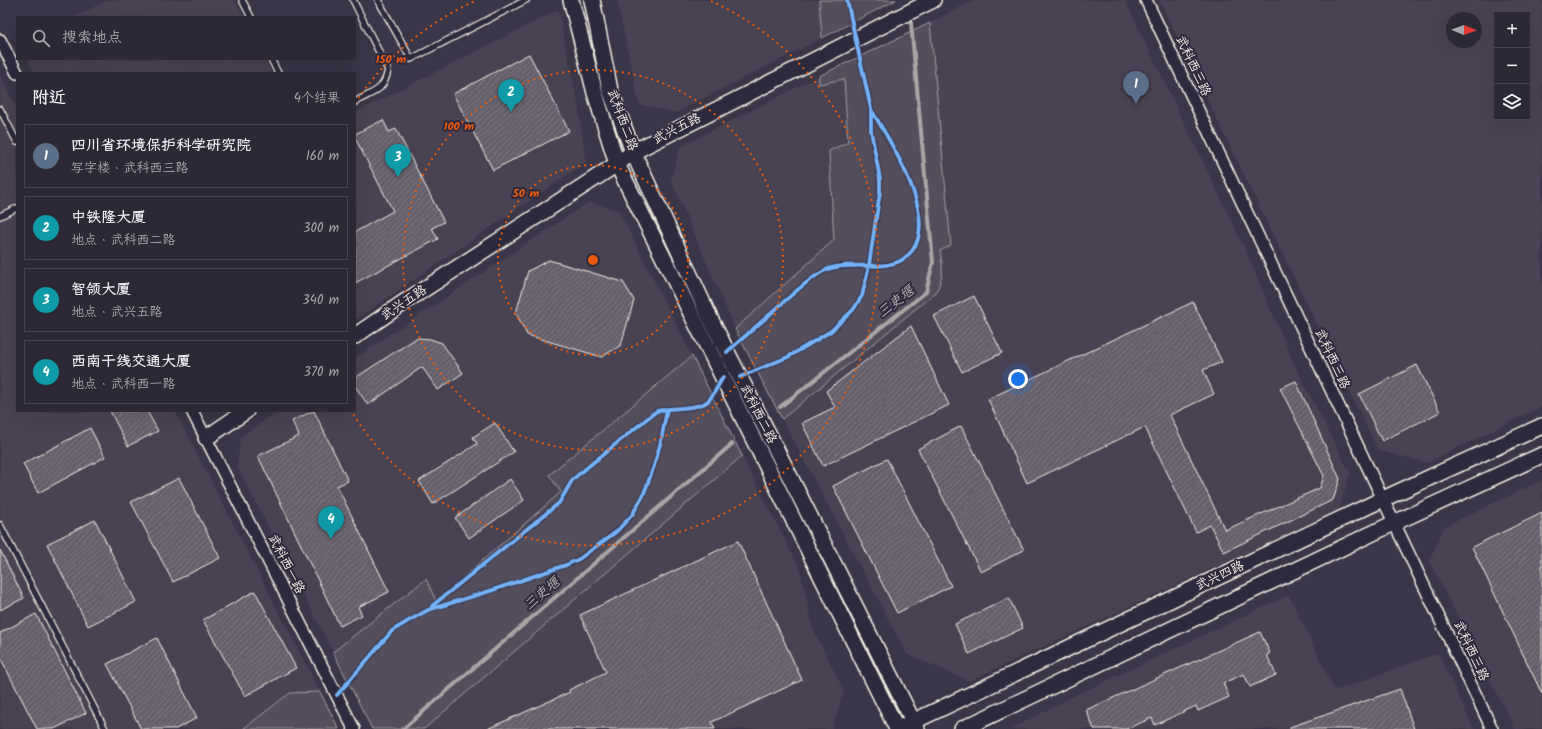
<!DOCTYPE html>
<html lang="zh">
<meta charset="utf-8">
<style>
:root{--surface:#2c2835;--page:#34303d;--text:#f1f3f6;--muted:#a6a6ad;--line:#484450;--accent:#bca0f2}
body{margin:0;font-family:Kalam,"LXGW WenKai TC",sans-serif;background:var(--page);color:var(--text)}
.controls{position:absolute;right:12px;top:12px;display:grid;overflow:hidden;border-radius:0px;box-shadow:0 4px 16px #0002}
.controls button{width:36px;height:36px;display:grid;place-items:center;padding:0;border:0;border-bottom:1px solid var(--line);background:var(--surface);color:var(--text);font:20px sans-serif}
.compass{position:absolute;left:1446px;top:12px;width:36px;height:36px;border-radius:50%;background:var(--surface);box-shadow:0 4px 16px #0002;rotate:91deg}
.you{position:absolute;left:1018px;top:379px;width:14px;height:14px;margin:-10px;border:3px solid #fff;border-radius:50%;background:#1a73e8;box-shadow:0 0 0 6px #1a73e833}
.badge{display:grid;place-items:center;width:26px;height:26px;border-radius:50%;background:var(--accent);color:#fff;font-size:13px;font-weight:700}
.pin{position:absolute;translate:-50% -33px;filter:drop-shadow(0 1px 2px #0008)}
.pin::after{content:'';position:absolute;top:21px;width:14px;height:12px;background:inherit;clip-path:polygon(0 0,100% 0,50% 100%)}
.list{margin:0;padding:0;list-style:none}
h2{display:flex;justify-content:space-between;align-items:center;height:52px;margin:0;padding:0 16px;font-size:17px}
h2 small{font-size:13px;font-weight:400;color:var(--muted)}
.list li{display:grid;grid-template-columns:26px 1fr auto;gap:12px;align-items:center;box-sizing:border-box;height:64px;margin:0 8px 8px;padding:0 8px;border:1px solid var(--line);border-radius:0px}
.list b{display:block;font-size:15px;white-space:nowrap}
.list p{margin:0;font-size:13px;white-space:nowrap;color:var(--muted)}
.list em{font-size:13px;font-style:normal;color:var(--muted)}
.icon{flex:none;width:22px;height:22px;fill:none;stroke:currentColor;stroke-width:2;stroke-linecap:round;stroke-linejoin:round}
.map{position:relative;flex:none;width:1542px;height:729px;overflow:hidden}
.search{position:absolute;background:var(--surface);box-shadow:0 4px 16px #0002;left:16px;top:16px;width:340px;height:44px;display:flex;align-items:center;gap:10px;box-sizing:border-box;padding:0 14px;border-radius:0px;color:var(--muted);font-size:15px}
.panel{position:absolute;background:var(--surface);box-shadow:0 4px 16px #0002;left:16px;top:72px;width:340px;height:340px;border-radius:0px}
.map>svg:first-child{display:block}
.built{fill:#484352;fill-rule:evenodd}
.green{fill:#534e5c;stroke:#a4a0a2}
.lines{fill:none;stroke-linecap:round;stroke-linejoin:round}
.stream{stroke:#aaa6a7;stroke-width:4}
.building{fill:url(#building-hatch);stroke:#f4f1e8}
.lane-casing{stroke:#f4f1e8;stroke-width:8}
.street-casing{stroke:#f4f1e8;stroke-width:14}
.secondary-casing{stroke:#f4f1e8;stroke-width:18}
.lane{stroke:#2f2a3d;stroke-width:5.5}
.street{stroke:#2f2a3d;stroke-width:11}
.secondary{stroke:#2f2a3d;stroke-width:15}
.cycleway-casing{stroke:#2f2a3d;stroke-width:6}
.cycleway{stroke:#73b2f8;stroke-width:4}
.ring{fill:none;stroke:#e8590c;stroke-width:2;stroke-dasharray:2 4}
.labels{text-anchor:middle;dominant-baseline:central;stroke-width:4;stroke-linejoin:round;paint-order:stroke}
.street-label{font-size:13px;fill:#f4f1e8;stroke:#2f2a3d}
.water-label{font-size:14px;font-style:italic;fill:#b6b2b2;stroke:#2f2a3d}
.centre{fill:#e8590c;stroke:#2f2a3d;stroke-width:2}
.ring-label{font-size:12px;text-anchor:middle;font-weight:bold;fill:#e8590c;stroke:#2f2a3d;stroke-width:4;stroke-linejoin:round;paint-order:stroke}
</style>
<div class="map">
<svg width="1542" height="729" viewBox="0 0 1542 729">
<defs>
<pattern id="building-hatch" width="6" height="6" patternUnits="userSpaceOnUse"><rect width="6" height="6" fill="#65616c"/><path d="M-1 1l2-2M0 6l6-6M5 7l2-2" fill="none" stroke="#7c7881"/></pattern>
</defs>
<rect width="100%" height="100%" fill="#3b3647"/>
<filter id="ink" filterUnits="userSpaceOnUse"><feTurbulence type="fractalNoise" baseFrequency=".025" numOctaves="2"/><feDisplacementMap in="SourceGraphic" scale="8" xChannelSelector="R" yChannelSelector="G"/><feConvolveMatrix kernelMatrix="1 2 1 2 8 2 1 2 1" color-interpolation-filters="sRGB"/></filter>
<g filter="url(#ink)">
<g class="built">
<path d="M108 0H235L244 17H74Z"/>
<path d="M617 0H819L822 38 675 113 639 104Z"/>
<path d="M974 0H1125L1244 247 1295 366 1350 473 1339 510 969 681 907 654 782 419 936 292 942 281V266L940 251 951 245 930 23Z"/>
<path d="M1159 0H1542V406L1427 463 1378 450ZM1497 15H1527V117H1497ZM1452 18H1476V42H1452Z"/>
<path d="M558 10 578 103 586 162 355 320V113Z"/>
<path d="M28 59H265L272 73H35Z"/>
<path d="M0 76 17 108V411H175L320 692 290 693 243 729H0Z"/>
<path d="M819 76 820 84 844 79 848 142 829 151 834 240 735 329 671 180 680 147Z"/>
<path d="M589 202 619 211 692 356 550 475 561 492 436 601 426 579 333 652 237 466 241 437 278 411H355V358Z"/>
<path d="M742 456 800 569 813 629 844 691 832 729H424Z"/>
<path d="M1542 480V729H1515L1429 561 1444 527Z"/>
<path d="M1289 595 1335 691 1438 653 1474 729H1011L1074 696Z"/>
</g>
<g class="green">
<path d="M819 0H896L822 38Z"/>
<path d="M930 23 951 245 940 251C943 267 944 276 936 292L782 419 735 329 834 240 829 151 848 142 844 79 819 84V76Z"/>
<path d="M692 356 742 456 424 729H372L333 652 426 579 436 601 561 492 549 475Z"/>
<path d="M320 692 339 729H243L290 693Z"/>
</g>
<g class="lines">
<g class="stream">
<path d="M780 407 926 292 933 262 911 23"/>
<path d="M403 729 732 444"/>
</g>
</g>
<g class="building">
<path d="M529 54 569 131 493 170 453 94Z"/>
<path d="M383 120 389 132 396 129 444 222 432 228 438 239 355 283V232L393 211 355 138V134Z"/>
<path d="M549 260 623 282 634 300 621 345 602 357 527 335 516 313 528 271Z"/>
<path d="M974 296 1002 353 962 372 934 316Z"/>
<path d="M1193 302 1222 362 1203 370 1214 394 1170 415 1225 530 1320 488 1324 476 1280 388 1296 381 1340 479 1333 500 1224 552 1210 525 1196 532 1145 427 1027 483 988 399Z"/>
<path d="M911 326 949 405 823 466 802 423 835 407 826 391Z"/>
<path d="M419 338 430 339 442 343 463 373 438 390 422 367 368 405 355 386V378L415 339Z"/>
<path d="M1417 365 1440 412 1382 441 1359 394Z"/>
<path d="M110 411H147L158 431 128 446Z"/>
<path d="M313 411H314L348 481 337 486 389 592 358 607 362 615 340 626 258 456 299 436 292 421Z"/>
<path d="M495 423 514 452 433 504 419 481 477 444 473 437Z"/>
<path d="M961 426 1024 550 981 572 918 449Z"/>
<path d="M90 428 105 457 38 493 23 464Z"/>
<path d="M887 459 951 586 897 613 833 486Z"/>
<path d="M179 478 220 558 173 582 131 502Z"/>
<path d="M510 479 524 500 469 538 455 518Z"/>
<path d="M1542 513V694L1472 547Z"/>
<path d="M95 520 136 602 88 626 47 544Z"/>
<path d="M738 541 802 680 712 722 715 729H487L570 692 569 690 606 672 580 615Z"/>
<path d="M0 550 24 598 0 610Z"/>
<path d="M255 591 296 668 245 696 203 620Z"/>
<path d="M1009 598 1023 628 969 654 955 624Z"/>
<path d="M36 614 86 713 54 729H37L0 657V633Z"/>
<path d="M1260 632 1270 653 1267 655 1276 675 1250 687 1244 674 1223 683 1229 697 1198 711 1196 706 1155 725 1152 718 1126 729H1094L1086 710Z"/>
<path d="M157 638 197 718 176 729H141L107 664Z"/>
<path d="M1400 689 1414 729H1290V727Z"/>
</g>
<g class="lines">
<g class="lane-casing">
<g id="lane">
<path d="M242 0 251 17"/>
<path d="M353 0 388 70C384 92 372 92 355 102"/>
<path d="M378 0 411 59 526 0"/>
<path d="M271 59 278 73"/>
<path d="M0 109 17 142"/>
<path d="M0 216 17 208"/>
<path d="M0 525 105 729"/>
</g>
</g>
<g class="street-casing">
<g id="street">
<path d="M1146 0 1492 729"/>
<path d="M0 40 17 73"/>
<path d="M192 411 354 729"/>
</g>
</g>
<g class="secondary-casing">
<g id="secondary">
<path d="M571 0 595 93 617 164 897 729"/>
<path d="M592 0 610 90 633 152 709 316 917 729"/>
<path d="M355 336 406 301 617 164 633 152 933 0"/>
<path d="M206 438 246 411"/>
<path d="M904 726 1383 499 1542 426"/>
<path d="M962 729 1394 523 1542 455"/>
</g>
</g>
<use href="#lane" class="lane"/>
<use href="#street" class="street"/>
<use href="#secondary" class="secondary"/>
<g class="cycleway-casing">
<g id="cycleway">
<path d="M727 352C743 338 759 324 775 310 788 298 811 276 828 269 850 261 878 271 900 261 902 260 905 258 907 256 944 224 891 143 872 111"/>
<path d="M740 377 788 357 831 331 853 310 862 296 869 265 880 192V179L871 131V109L847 0"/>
<path d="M432 606 559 503 573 479 649 417C651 415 654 413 657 411 669 407 698 410 708 401 714 395 718 385 723 377"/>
<path d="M337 695 392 631 410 620 428 610 490 591 566 565 579 559 616 532 632 515 643 496 654 466 661 441 667 409"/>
</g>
</g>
<use href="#cycleway" class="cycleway"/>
</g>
</g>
<g class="ring">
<circle cx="593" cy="260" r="95"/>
<circle cx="593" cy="260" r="190"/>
<path d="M355 103A285 285 0 0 1 475 1M711 1A285 285 0 1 1 351 411"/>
</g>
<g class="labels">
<g class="street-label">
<text transform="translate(1193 66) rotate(65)">武科西三路</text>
<text transform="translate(622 120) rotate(70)">武科西二路</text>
<text transform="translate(677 129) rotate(-27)">武兴五路</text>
<text transform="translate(404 303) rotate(-34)">武兴五路</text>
<text transform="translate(1332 359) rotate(65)">武科西三路</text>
<text transform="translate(758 414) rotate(63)">武科西二路</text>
<text transform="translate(286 564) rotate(63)">武科西一路</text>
<text transform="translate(1220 576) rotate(-25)">武兴四路</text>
<text transform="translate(1471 651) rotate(65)">武科西三路</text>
</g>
<g class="water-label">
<text transform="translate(896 302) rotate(-38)">三吏堰</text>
<text transform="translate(542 594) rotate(-41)">三吏堰</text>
</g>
</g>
<circle cx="593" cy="260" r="6" class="centre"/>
<g class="ring-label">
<text x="391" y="63">150 m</text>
<text x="459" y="130">100 m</text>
<text x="526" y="197">50 m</text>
</g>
</svg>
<div class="controls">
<button>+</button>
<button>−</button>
<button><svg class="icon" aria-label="layers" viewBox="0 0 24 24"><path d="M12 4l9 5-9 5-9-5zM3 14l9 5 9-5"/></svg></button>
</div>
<svg class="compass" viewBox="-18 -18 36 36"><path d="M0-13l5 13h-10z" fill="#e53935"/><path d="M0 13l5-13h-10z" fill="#a6a6ad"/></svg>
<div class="you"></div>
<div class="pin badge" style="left:1136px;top:104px;background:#5c6f8a">1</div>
<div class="pin badge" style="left:511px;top:112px;background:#0f9aa8">2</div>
<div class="pin badge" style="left:398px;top:177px;background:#0f9aa8">3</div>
<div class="pin badge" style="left:331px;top:539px;background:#0f9aa8">4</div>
<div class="search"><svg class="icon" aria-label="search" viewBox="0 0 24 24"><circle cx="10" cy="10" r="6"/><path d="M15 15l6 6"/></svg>搜索地点</div>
<section class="panel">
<h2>附近<small>4个结果</small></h2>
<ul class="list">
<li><span class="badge" style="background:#5c6f8a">1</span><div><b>四川省环境保护科学研究院</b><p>写字楼 · 武科西三路</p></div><em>160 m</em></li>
<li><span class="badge" style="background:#0f9aa8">2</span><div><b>中铁隆大厦</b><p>地点 · 武科西二路</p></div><em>300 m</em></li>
<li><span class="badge" style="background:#0f9aa8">3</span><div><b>智领大厦</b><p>地点 · 武兴五路</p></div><em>340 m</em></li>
<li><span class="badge" style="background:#0f9aa8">4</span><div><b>西南干线交通大厦</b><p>地点 · 武科西一路</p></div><em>370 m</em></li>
</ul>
</section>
</div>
